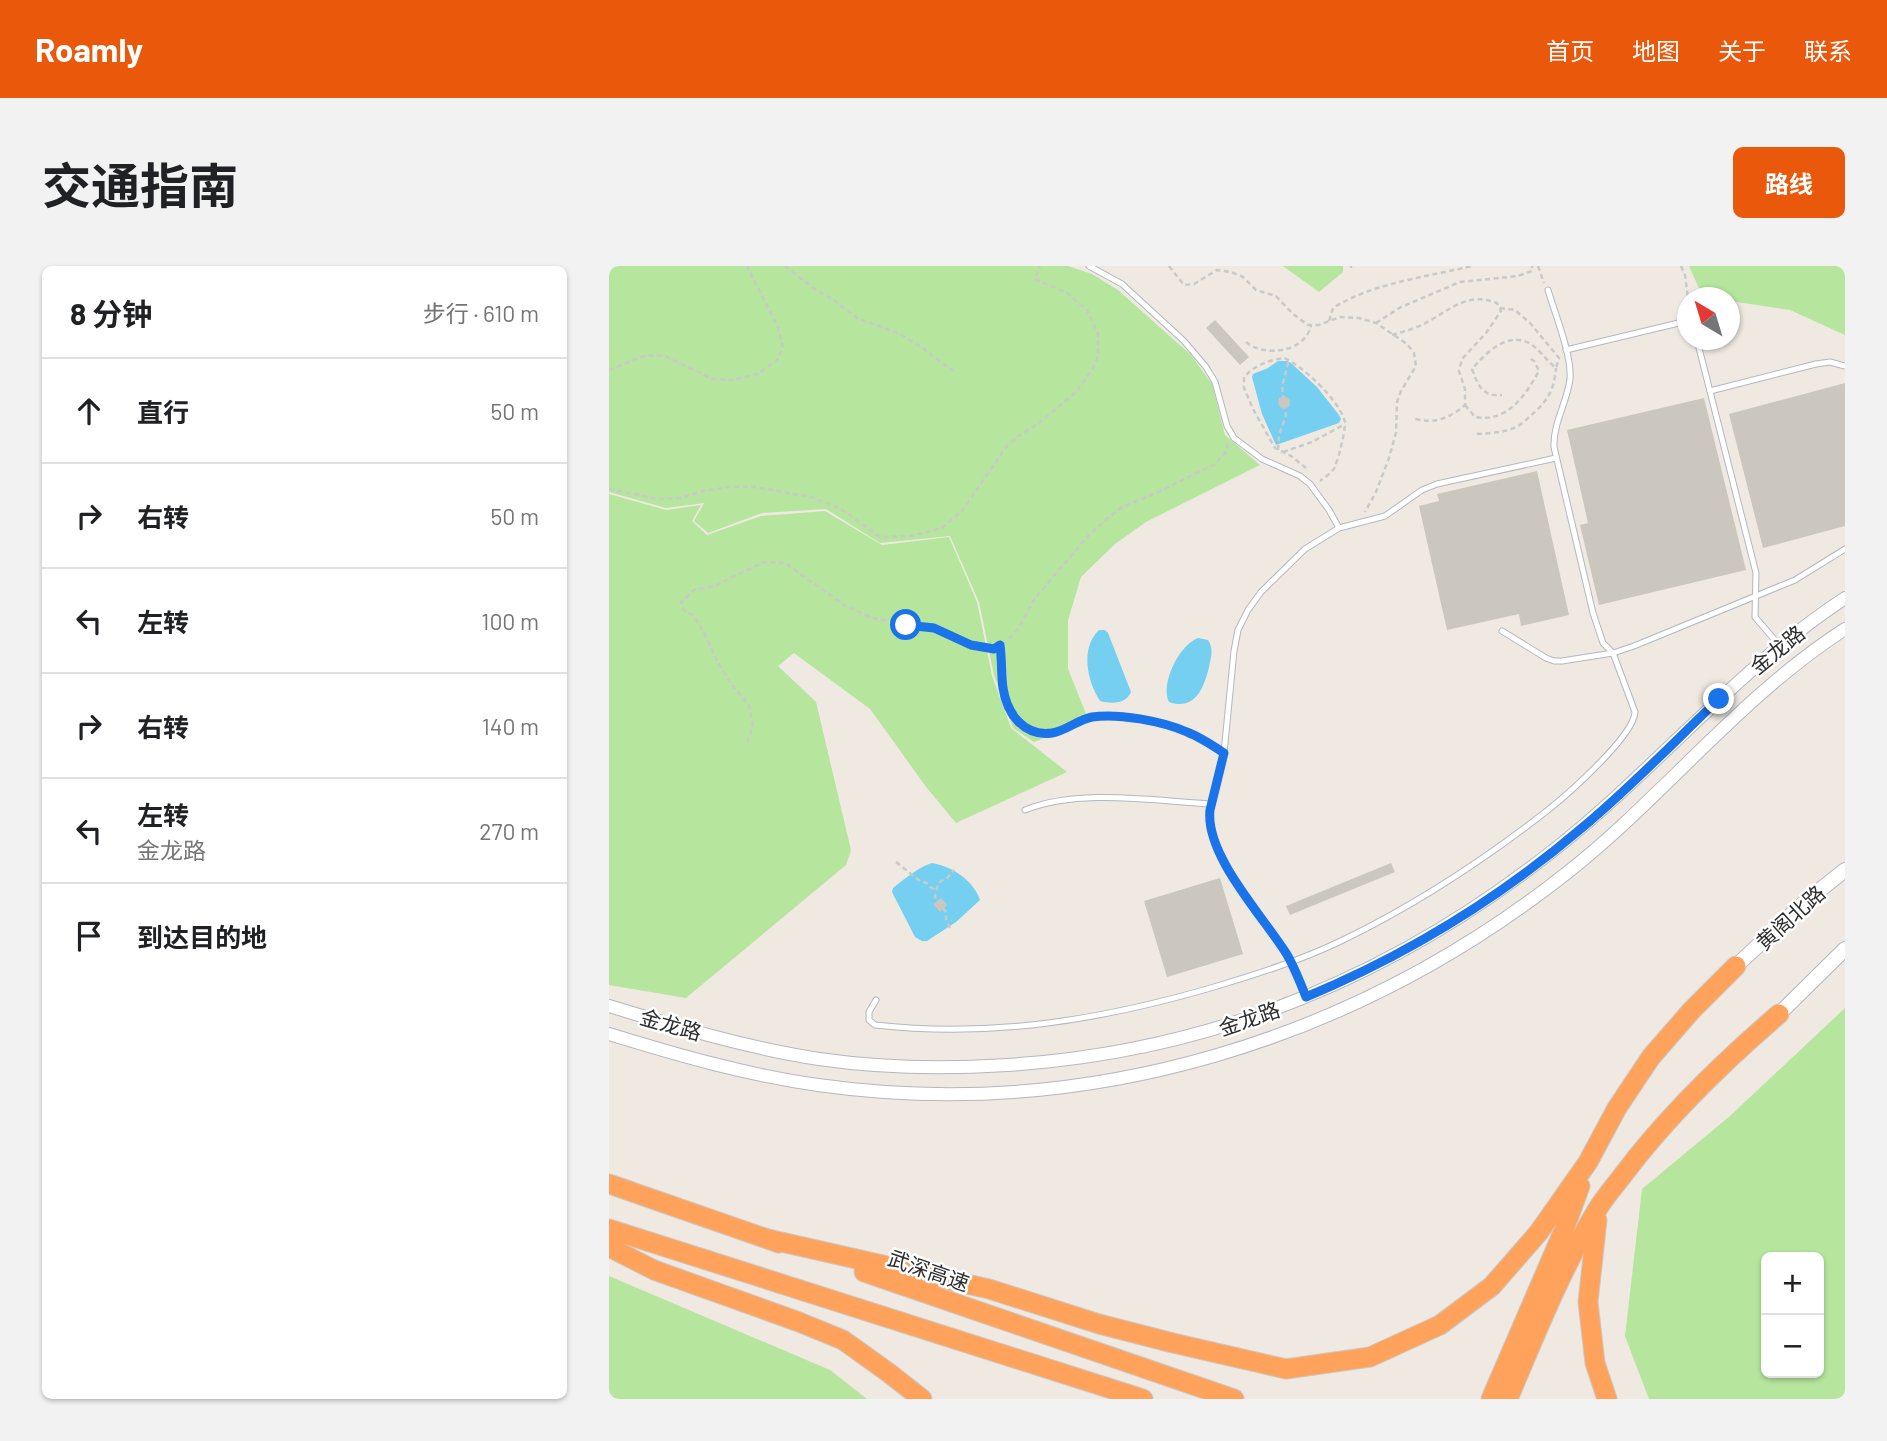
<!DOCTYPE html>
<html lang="zh">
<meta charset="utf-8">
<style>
:root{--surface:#fff;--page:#f2f2f2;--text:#202124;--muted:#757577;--line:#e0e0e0;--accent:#ea580c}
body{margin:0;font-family:Barlow,"Noto Sans SC",sans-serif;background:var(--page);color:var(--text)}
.controls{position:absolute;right:21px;bottom:21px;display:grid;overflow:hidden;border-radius:10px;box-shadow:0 2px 5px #0004}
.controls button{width:63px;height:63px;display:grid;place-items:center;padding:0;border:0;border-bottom:2px solid var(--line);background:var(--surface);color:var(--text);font:35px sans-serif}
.compass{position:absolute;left:1068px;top:21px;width:63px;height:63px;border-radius:50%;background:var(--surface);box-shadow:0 2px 5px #0004;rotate:322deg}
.stop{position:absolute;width:21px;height:21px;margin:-16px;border:5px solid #1a73e8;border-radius:50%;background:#fff}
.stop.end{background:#1a73e8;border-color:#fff;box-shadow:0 2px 7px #0008}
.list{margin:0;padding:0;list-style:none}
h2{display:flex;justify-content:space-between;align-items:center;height:91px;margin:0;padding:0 28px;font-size:30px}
h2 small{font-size:23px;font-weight:400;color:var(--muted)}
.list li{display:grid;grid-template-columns:46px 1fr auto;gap:21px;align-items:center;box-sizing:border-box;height:105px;padding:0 28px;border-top:2px solid var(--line)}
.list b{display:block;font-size:26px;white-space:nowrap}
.list p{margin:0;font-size:23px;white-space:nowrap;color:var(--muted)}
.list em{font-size:23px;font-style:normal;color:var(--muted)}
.icon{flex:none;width:38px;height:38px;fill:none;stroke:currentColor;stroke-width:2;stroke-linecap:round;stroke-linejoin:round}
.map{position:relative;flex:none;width:1236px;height:1133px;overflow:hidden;border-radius:10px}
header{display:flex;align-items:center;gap:42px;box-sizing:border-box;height:98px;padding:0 35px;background:var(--accent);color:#fff}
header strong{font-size:33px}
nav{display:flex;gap:38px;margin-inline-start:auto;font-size:24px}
.intro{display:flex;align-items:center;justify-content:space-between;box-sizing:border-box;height:168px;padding:0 42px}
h1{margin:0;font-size:49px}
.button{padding:18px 32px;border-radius:10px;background:var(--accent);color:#fff;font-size:24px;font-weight:700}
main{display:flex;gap:42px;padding:0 42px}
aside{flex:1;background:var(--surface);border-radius:10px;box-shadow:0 2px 5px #0004}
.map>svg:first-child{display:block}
.green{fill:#b6e59e;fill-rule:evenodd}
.water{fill:#75cff0}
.building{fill:#cbc7bf}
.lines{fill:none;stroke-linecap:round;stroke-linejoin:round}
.service-casing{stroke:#b4b7c1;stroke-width:7}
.tertiary-casing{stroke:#b4b7c1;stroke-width:14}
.secondary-casing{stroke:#b4b7c1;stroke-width:16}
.motorway-casing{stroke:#c9c9c9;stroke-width:21}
.path{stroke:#c9c9c9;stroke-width:2.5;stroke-dasharray:5 3.5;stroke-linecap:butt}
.service{stroke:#fff;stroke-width:5}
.tertiary{stroke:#fff;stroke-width:12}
.secondary{stroke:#fff;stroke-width:14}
.motorway{stroke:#ffa35c;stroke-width:19}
.route{stroke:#1a73e8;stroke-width:9}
.labels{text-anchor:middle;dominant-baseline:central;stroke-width:5;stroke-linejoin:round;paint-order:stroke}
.street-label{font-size:21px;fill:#2e2e2e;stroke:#fff}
</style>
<header>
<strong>Roamly</strong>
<nav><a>首页</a><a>地图</a><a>关于</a><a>联系</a></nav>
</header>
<div class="intro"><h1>交通指南</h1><a class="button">路线</a></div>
<main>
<aside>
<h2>8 分钟<small>步行 · 610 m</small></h2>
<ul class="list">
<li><svg class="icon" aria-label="ahead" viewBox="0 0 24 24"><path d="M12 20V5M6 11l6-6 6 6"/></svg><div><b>直行</b></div><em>50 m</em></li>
<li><svg class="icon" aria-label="right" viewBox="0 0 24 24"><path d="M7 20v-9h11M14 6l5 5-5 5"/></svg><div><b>右转</b></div><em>50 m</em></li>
<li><svg class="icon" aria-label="left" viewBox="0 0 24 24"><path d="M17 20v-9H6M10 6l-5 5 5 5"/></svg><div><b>左转</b></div><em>100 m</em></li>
<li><svg class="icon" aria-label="right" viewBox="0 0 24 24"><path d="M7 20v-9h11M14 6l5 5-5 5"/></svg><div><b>右转</b></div><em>140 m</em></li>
<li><svg class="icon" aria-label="left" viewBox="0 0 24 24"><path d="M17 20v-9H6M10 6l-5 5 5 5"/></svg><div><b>左转</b><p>金龙路</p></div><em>270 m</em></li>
<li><svg class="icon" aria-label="arrive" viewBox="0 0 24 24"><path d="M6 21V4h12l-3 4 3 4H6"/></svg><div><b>到达目的地</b></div></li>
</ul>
</aside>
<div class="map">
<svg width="1236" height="1133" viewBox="0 0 1236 1133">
<rect width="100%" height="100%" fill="#efe9e1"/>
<g class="green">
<path d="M0 0H459L483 8 509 24 582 89 603 118 616 169 651 199 537 256 506 278 472 311 459 354V403L480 455 425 476 404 462 385 409 370 336 341 270 271 277 217 243 153 247 99 267 85 255 95 237 57 242 0 226Z"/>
<path d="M674 0H734V6L710 26Z"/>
<path d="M1080 0H1236V69L1181 44 1121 35 1120 32 1094 31Z"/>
<path d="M0 228 57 244 92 239 83 255 98 269 152 250 216 245 273 279 340 271 368 336 383 410 402 462 458 506 347 557 318 522 261 443 185 387 169 400 207 436 242 584 237 599 77 732 0 719Z"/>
<path d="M1236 742V1133H1040L1016 1070 1033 923 1121 850ZM1157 991H1210V1107H1157Z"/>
<path d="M0 1010 221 1104 258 1133H0Z"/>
</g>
<g class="water">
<path d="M669 95H678L682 97 708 121 730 149 732 153 730 157 667 179 653 148 643 111 644 108 659 102Z"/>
<path d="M490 364H496L499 367 522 426C517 438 503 438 491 435 478 415 471 382 490 364Z"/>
<path d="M589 372 599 374C605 383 602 391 600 401 595 422 586 445 560 436 551 418 570 379 589 372Z"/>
<path d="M323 597C343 600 365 615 371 634L347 656 318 675H313L306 671 283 626 284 622C297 612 308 602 323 597Z"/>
</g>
<g class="building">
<path d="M606 54 640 91 631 99 597 62Z"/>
<path d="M1236 117V260L1154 282 1120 148Z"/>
<path d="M676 130 681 134 680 141 673 143 669 138 670 132Z"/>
<path d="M1095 132 1137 304 990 339 971 259 979 257 958 164Z"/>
<path d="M928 205 960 349 912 360 910 348 838 364 810 240 830 235 828 228Z"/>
<path d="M782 597 786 606 681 649 677 640Z"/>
<path d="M611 612 634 688 558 711 535 635Z"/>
<path d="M332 632 338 639 331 646 324 638Z"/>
</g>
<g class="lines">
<g class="service-casing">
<g id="service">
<path d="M480 0 513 18 575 75 597 101 606 116 618 160 625 172 653 193 691 210 701 218 720 244 730 262"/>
<path d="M1088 74 1147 307 1146 351 1170 379"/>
<path d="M957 84 1078 55"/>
<path d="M1101 125 1207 98 1221 96 1236 100"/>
<path d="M893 365 937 392 945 395H953L1004 387 1025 380 1186 314 1236 283"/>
<path d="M416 544C471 522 544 535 603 538"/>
<path d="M696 728 676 685 623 610 606 576 601 560V544L615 487 625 385 629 364 639 344 652 326 696 283 730 262 776 250 813 224 828 218 947 192"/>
<path d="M267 734 260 746V754L266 759C383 772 492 754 605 721 648 708 693 694 734 674 808 638 875 594 939 544 959 528 1025 470 1026 446L1004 387 994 377 984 347 945 181C944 157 958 137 961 113 963 89 946 48 939 24"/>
</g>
</g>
<g class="tertiary-casing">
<g id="tertiary">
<path d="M0 740C69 761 138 782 210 793 272 802 335 803 398 799 600 786 782 712 941 587 1044 507 1126 404 1236 332"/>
<path d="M0 768C68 789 138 809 209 819 479 857 747 774 959 606 1055 530 1132 430 1236 363"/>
</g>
</g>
<g class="secondary-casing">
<g id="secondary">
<path d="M1127 700 1197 635 1236 604"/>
<path d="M1170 748 1236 683"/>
</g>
</g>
<g class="motorway-casing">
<g id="motorway">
<path d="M0 918 170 977"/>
<path d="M988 954 979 1036 986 1097 998 1133"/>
<path d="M0 963 534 1133"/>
<path d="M159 973 380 1023 490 1058 564 1077 677 1103 761 1091 831 1059 883 1020 930 966 979 896 1008 842 1042 791 1082 745 1127 700"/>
<path d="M0 981 45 1004 190 1056 234 1074 280 1107 313 1133"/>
<path d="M255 1006 625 1133"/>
<path d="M882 1133 955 964 971 920"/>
<path d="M899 1133C926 1069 952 1004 988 944 995 932 1005 921 1014 909 1059 849 1113 797 1170 748"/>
</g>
</g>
<g class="path">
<path d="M176 0 203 21 226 35 248 52 291 68 312 81 344 105"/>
<path d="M560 0 575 19 585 18 608 4 622 6 634 11 647 24 667 30 684 48 699 59H710L731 51 750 52 767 57 798 78 805 87 807 100 792 125 788 136 787 167 780 192 767 226 756 246"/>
<path d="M929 0 935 17"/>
<path d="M1072 0 1076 9 1079 32"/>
<path d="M742 2V0"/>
<path d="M891 42 906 44 921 57 950 92 947 102C938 95 932 85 923 79 900 63 877 87 863 103 869 120 874 131 893 129"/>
<path d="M720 55 724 42C763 17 818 11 863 0"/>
<path d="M767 57 792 41 851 16 909 10 923 5V0"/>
<path d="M783 69C796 65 809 62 820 55 843 42 860 26 888 37L892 45 877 67 853 93 850 105 856 123V139C841 152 826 158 806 153"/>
<path d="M637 76C656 92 697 86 702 59"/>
<path d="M0 104 37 89 56 90 104 113 122 114 149 108 168 94 174 81 169 61 138 0"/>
<path d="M856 139 866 151C898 157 916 130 930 105L925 95 920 92"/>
<path d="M868 168C881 167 895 167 907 161 912 159 917 154 921 150 938 136 945 125 947 102"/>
<path d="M669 184 670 169 677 149 673 121 680 93"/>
<path d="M674 186 703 176 736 158"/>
<path d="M697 202 682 190 666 182 644 143 635 122V111C646 99 660 94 675 92 694 100 731 135 736 156 737 163 728 200 724 204 721 208 715 212 711 215"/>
<path d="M0 223 49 233 71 232 94 225 121 221H146L202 231 232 243 271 271 302 270 333 262 353 245 397 181 408 171 430 157 467 126 483 104 489 91V68L478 44 458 27 426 13 431 0"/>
<path d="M391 379C393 393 392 408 394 422 398 448 419 476 448 466 460 462 470 453 483 451 507 447 555 455 578 465 587 470 597 476 606 481"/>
<path d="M138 476 144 460 140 439 123 419 109 397 96 369 85 350 75 344 72 336 85 324 105 320 155 296 176 297 235 339 263 352 325 362 362 379 385 383 397 376 409 363 426 332 479 270 494 256 513 241 545 228 606 198 618 185 619 176"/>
<path d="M287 596 311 615 318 617 321 621 327 624"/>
<path d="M341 662 337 654V646L326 631 329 617 338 612 345 604"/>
</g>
<use href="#service" class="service"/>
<use href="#tertiary" class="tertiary"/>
<use href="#secondary" class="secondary"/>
<use href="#motorway" class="motorway"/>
</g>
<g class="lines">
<path class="route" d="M297 359 325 362 362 379 385 383 391 379C393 393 392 408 394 422 398 448 415 471 443 467 457 465 468 454 483 451 509 447 553 455 578 466 591 471 603 479 615 487L601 544C596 589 653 649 677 687 685 700 691 716 697 731 798 689 891 632 974 561 1022 521 1065 476 1110 433"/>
</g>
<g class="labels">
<g class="street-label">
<text transform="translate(1168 383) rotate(-39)">金龙路</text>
<text transform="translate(1181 651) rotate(-42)">黄阁北路</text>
<text transform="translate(640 752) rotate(-19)">金龙路</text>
<text transform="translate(62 758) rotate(16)">金龙路</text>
<text transform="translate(320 1004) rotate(19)">武深高速</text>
</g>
</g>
</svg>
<div class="controls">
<button>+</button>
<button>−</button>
</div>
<svg class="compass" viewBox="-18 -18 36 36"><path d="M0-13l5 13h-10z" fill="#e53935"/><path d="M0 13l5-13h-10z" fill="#757577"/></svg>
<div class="stop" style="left:297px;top:359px"></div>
<div class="stop end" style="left:1110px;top:433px"></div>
</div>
</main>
